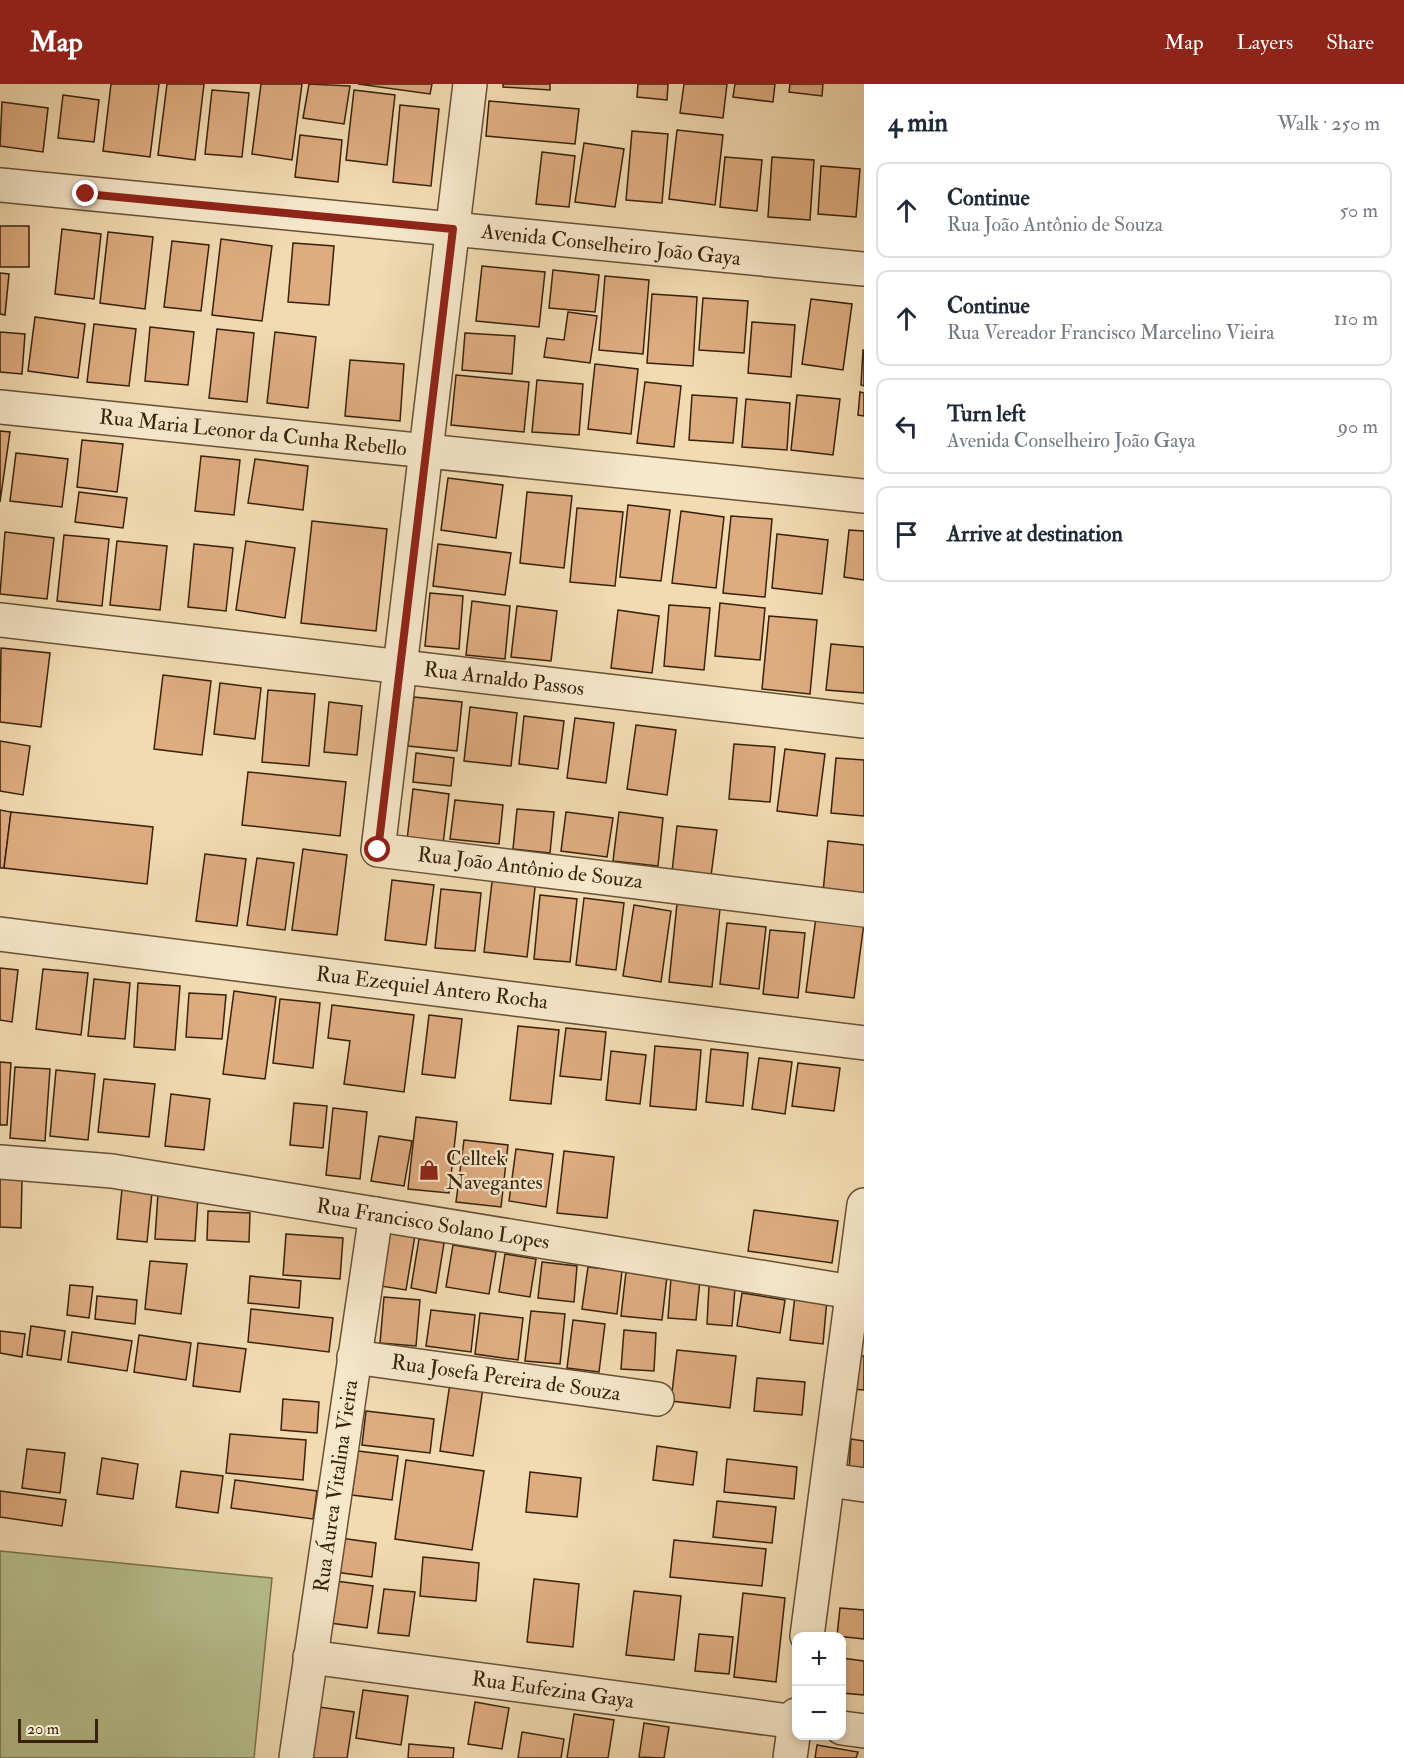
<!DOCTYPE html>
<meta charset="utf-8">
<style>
:root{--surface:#fff;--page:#f6f6f7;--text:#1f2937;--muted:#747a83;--line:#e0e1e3;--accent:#8f2418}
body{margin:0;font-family:"IM FELL Double Pica",serif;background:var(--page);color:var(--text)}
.controls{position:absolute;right:18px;bottom:18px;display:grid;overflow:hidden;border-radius:12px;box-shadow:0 3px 9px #0003}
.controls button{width:54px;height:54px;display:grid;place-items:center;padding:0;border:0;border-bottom:2px solid var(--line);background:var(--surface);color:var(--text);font:30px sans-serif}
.scale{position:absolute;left:18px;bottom:15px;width:80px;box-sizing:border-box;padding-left:6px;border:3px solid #38220b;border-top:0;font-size:16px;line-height:21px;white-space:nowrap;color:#38220b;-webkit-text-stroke:4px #f7e8cc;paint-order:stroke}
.stop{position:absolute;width:18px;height:18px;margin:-14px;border:4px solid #8f2418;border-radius:50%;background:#fff}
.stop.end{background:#8f2418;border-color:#fff;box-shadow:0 2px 6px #0008}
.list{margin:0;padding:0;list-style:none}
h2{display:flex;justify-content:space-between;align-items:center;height:78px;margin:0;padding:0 24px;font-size:26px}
h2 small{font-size:20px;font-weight:400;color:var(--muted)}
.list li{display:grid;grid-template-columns:39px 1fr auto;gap:18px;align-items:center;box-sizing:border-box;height:96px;margin:0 12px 12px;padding:0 12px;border:2px solid var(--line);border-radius:12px}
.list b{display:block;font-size:22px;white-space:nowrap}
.list p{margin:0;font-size:20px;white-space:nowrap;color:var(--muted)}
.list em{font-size:20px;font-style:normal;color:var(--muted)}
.icon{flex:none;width:33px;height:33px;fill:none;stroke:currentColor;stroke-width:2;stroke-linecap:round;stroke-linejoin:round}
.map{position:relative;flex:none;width:864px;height:1674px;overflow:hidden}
header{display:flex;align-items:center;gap:36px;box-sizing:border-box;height:84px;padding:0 30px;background:var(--accent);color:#fff}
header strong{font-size:28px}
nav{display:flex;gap:33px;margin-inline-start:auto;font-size:21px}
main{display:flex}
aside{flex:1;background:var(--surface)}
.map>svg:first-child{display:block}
.green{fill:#b7c18e;stroke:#78724c;stroke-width:1.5}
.building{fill:#dfac80;stroke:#38220b;stroke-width:1.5}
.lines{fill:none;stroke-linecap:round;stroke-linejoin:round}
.minor-casing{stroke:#665034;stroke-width:36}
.minor{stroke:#f7e8cc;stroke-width:33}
.route{stroke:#8f2418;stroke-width:8}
.labels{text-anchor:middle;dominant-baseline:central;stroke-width:4.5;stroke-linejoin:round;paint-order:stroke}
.street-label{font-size:21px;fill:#38220b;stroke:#f7e8cc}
.poi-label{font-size:21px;fill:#38220b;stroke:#f7e8cc;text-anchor:start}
</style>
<header>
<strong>Map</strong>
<nav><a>Map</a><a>Layers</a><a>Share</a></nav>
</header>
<main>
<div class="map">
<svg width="864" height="1674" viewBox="0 0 864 1674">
<rect width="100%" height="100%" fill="#f2dbb1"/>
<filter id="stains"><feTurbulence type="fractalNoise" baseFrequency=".00333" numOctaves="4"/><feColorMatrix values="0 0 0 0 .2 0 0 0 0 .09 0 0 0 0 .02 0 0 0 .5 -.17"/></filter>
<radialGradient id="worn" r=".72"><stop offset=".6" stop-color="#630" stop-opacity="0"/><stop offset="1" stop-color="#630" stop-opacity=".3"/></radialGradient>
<path class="green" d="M0 1467 272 1494 254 1674H0Z"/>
<g class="building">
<path d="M111 0H159L150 73 103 67Z"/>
<path d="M167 0H204L195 76 158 71Z"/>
<path d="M261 0H302L292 76 252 70Z"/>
<path d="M309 0 350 2 344 40 303 34Z"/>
<path d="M358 0H432L430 10Z"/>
<path d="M503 0H550V6L503 3Z"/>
<path d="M638 0H668L667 16 637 13Z"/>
<path d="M684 0H727L723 34 680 29Z"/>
<path d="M735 0H775L773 18 733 13Z"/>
<path d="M790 0H823L822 12 789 8Z"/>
<path d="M212 6 249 9 242 73 205 70Z"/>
<path d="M354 6 395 11 387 81 346 76Z"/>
<path d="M63 11 99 16 94 58 58 54Z"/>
<path d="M489 17 579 25 575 60 486 52Z"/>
<path d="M2 18 48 24 43 68 0 62Z"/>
<path d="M400 21 439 25 431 102 393 98Z"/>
<path d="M677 46 723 51 715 121 669 115Z"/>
<path d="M632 47 668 50 662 119 626 116Z"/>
<path d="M300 51 342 56 338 98 295 93Z"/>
<path d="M584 59 624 65 615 123 575 118Z"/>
<path d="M542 68 575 72 569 123 536 120Z"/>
<path d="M725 73 762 76 757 127 720 123Z"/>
<path d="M772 73 814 76 810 136 768 133Z"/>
<path d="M821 82 860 85 856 133 818 130Z"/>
<rect x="0" y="142" width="29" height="41"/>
<path d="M62 145 101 150 94 215 55 210Z"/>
<path d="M108 148 153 153 145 225 100 219Z"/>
<path d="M221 155 272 162 262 237 212 231Z"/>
<path d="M172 157 209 161 201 227 164 223Z"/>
<path d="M293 159 334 162 329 221 288 218Z"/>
<path d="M482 182 545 188 539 243 476 237Z"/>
<path d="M553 186 599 191 595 228 549 224Z"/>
<path d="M0 189 9 190 5 231 0 230Z"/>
<path d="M605 192 649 196 643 270 599 266Z"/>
<path d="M652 210 697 213 693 282 647 279Z"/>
<path d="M703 214 748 217 744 269 699 266Z"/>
<path d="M811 215 852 220 843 286 802 280Z"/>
<path d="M568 228 597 232 590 279 544 273 547 254 564 256Z"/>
<path d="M35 233 85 240 78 294 28 287Z"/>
<path d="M752 238 795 241 791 293 748 289Z"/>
<path d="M94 240 136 245 129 302 87 298Z"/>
<path d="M150 243 194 248 188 301 145 297Z"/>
<path d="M217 245 254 249 247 318 209 314Z"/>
<path d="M0 248 25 250 22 290 0 288Z"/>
<path d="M275 248 316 253 308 324 267 319Z"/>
<path d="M465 249 515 252 512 290 462 286Z"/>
<path d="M863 266H864V302L861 301Z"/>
<path d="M350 276 404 280 400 337 345 332Z"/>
<path d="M595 280 638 285 631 350 588 345Z"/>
<path d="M456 291 529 298 524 348 451 341Z"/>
<path d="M537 296 583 300 579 351 532 348Z"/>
<path d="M645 298 681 302 674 363 637 359Z"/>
<path d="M860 308 864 309V332L858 331Z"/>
<path d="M692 311 737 314 733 359 689 356Z"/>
<path d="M797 311 840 315 833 371 791 366Z"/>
<path d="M746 315 790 319 787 366 742 363Z"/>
<path d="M0 347 10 348 0 418Z"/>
<path d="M82 356 123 360 117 408 77 403Z"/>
<path d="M16 369 68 375 62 423 10 417Z"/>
<path d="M201 372 240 376 234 431 195 427Z"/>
<path d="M255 375 308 382 303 426 248 419Z"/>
<path d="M448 394 503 401 496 454 441 446Z"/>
<path d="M79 408 127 414 123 444 75 438Z"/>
<path d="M527 408 572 412 564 484 520 479Z"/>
<path d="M628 421 670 426 661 497 620 493Z"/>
<path d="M577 424 623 428 615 502 570 498Z"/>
<path d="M681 427 724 433 716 504 672 499Z"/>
<path d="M731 432 772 435 765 513 723 509Z"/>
<path d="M312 437 387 445 376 547 301 539Z"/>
<path d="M849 446 864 447V496L844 493Z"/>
<path d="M5 448 54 454 47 515 0 510Z"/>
<path d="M777 450 828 456 822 510 772 504Z"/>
<path d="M64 451 109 455 102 522 57 517Z"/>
<path d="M117 457 167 462 160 526 110 521Z"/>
<path d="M246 457 295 464 285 534 236 526Z"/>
<path d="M194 460 233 464 226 527 188 523Z"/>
<path d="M438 460 511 469 505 511 433 502Z"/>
<path d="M430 509 463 512 459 565 425 562Z"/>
<path d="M472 517 510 522 505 575 466 571Z"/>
<path d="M720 519 765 524 760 576 715 572Z"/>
<path d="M669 521 710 524 704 586 664 582Z"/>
<path d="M517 522 557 527 551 577 511 573Z"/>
<path d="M618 526 659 532 652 589 611 584Z"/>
<path d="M769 532 817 536 810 610 762 605Z"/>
<path d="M831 560 864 563V609L826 606Z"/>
<path d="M1 564 50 569 41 643 0 638Z"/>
<path d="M163 591 211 597 202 671 154 665Z"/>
<path d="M220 599 261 604 255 655 214 650Z"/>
<path d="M268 606 315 610 309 682 262 678Z"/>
<path d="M414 613 462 618 457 667 408 662Z"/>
<path d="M329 618 362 622 357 671 324 668Z"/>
<path d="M470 623 517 629 511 682 464 677Z"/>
<path d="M524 632 564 637 558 685 519 680Z"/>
<path d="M575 634 614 639 606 699 567 694Z"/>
<path d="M636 641 676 646 667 711 627 705Z"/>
<path d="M0 657 30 662 23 711 0 707Z"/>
<path d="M734 660 775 663 770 718 729 715Z"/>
<path d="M785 665 825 670 817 732 777 727Z"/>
<path d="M416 669 454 674 451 702 413 698Z"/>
<path d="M836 674 864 676V732L831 729Z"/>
<path d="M248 688 346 698 340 752 242 741Z"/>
<path d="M413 705 449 710 443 760 407 756Z"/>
<path d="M455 716 503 721 499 760 450 755Z"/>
<path d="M517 725 554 728 550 769 513 765Z"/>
<path d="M0 726 11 728 4 784H0Z"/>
<path d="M11 728 153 743 147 800 4 784Z"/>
<path d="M566 728 613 734 607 773 561 767Z"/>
<path d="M619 728 663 734 658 782 613 777Z"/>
<path d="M677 742 717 746 711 792 672 788Z"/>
<path d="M828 757 864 761V812L823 808Z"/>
<path d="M303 765 347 771 337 851 292 846Z"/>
<path d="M205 770 246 775 237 842 196 837Z"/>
<path d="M257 774 294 779 285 846 247 841Z"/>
<path d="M493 789 536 795 527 873 484 868Z"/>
<path d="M392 796 434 801 426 861 385 856Z"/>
<path d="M441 805 481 809 475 867 435 864Z"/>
<path d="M678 810 721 815 712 903 669 898Z"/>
<path d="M540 811 577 815 570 878 534 875Z"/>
<path d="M584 814 624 819 616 886 576 881Z"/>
<path d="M634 821 671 827 661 898 623 892Z"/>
<path d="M816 833 864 839 854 914 806 908Z"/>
<path d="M727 839 766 843 759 905 720 900Z"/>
<path d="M770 846 805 849 798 914 763 910Z"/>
<path d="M0 884 18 886 12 938 0 936Z"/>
<path d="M43 885 88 889 81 951 36 945Z"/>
<path d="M94 895 130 899 125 955 88 952Z"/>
<path d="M138 899 180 902 175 966 134 963Z"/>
<path d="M234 907 276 913 265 995 223 990Z"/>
<path d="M189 909 226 911 222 955 186 953Z"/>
<path d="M280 915 320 919 313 984 273 979Z"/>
<path d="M332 921 414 931 404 1008 344 1000 350 957 328 954Z"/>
<path d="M429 931 462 935 455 994 422 990Z"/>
<path d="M518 942 559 946 551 1020 510 1016Z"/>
<path d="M566 944 606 948 601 996 560 992Z"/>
<path d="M655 962 701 966 696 1026 650 1022Z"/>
<path d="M711 965 748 969 743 1022 706 1018Z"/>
<path d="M611 967 646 971 640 1020 606 1016Z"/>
<path d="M759 974 792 978 785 1030 752 1025Z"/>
<path d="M0 978 11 979 7 1041H0Z"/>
<path d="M798 979 840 984 834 1027 792 1022Z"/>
<path d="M15 983 50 985 45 1057 10 1054Z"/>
<path d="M56 986 95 990 88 1056 50 1052Z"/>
<path d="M104 995 155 1000 149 1053 98 1048Z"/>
<path d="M171 1010 210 1015 204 1066 165 1062Z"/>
<path d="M294 1019 327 1022 323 1064 290 1061Z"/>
<path d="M333 1024 367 1028 360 1095 326 1091Z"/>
<path d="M416 1033 457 1038 449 1109 408 1105Z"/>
<path d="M379 1052 412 1057 404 1102 371 1097Z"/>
<path d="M464 1056 508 1061 501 1123 456 1118Z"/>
<path d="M516 1065 553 1070 546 1123 509 1117Z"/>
<path d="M564 1067 614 1073 607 1134 557 1129Z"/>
<path d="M0 1093 22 1094 21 1144 0 1143Z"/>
<path d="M122 1105 152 1108 147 1158 117 1155Z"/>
<path d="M158 1109 198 1112 195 1157 155 1155Z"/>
<path d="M754 1126 838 1137 832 1179 748 1167Z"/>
<path d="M208 1127 250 1129 249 1158 207 1156Z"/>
<path d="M383 1146 415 1151 406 1206 374 1201Z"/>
<path d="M286 1150 343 1154 340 1195 283 1191Z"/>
<path d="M419 1155 444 1159 436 1209 411 1204Z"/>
<path d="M453 1161 496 1168 489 1210 446 1203Z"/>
<path d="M505 1170 536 1175 530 1213 499 1208Z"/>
<path d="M150 1177 187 1180 181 1230 145 1225Z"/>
<path d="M542 1178 577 1182 574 1218 538 1214Z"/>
<path d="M588 1183 622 1187 617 1230 582 1225Z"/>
<path d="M626 1188 667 1192 662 1236 621 1232Z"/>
<path d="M250 1192 301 1197 299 1224 248 1219Z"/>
<path d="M671 1194 700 1196 696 1236 668 1234Z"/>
<path d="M70 1201 93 1203 89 1234 67 1231Z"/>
<path d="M709 1202 735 1204 732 1242 707 1240Z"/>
<path d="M742 1209 785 1216 780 1249 737 1242Z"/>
<path d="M795 1211 827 1215 823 1260 790 1256Z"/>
<path d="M97 1212 137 1216 135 1240 95 1235Z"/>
<path d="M384 1213 420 1216 416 1262 380 1259Z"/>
<path d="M251 1225 333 1234 329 1268 248 1258Z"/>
<path d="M431 1226 475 1231 471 1268 426 1262Z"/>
<path d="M531 1227 565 1230 560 1280 525 1277Z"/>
<path d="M480 1229 523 1234 518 1276 475 1270Z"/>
<path d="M573 1236 605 1240 599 1288 567 1284Z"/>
<path d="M31 1242 65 1247 61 1276 27 1271Z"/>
<path d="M624 1246 656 1249 654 1287 621 1285Z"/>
<path d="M0 1247 25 1250 22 1273 0 1269Z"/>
<path d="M72 1248 132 1257 127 1287 68 1278Z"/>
<path d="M139 1251 191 1259 186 1296 134 1288Z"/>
<path d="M198 1259 246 1265 240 1308 193 1302Z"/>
<path d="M677 1266 736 1272 730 1324 671 1317Z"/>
<path d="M858 1272H864V1306L853 1305Z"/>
<path d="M757 1294 805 1298 802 1331 754 1327Z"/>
<path d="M450 1299 483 1304 473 1372 440 1367Z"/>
<path d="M283 1315 319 1318 317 1349 281 1346Z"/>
<path d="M366 1327 434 1335 430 1369 362 1361Z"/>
<path d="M230 1350 306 1356 303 1396 226 1389Z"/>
<path d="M851 1355 864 1357V1387L849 1386Z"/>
<path d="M657 1362 697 1368 693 1401 653 1396Z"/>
<path d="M27 1365 65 1369 60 1409 22 1404Z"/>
<path d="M358 1367 398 1372 392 1416 352 1411Z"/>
<path d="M102 1374 138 1380 133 1415 97 1410Z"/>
<path d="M727 1375 797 1383 794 1415 724 1408Z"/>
<path d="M406 1376 484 1387 472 1466 395 1455Z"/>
<path d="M181 1387 223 1392 218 1429 176 1423Z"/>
<path d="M530 1388 581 1394 577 1433 526 1428Z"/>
<path d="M235 1396 317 1407 313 1435 231 1424Z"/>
<path d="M0 1407 66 1416 62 1442 0 1433Z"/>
<path d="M717 1417 776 1423 772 1459 713 1453Z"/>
<path d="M340 1454 376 1459 372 1493 335 1488Z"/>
<path d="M674 1456 766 1465 762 1502 670 1493Z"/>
<path d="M423 1473 479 1479 476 1517 420 1512Z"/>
<path d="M534 1495 579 1500 573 1563 527 1558Z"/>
<path d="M336 1497 373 1502 367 1544 330 1539Z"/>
<path d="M384 1505 415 1508 409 1552 378 1549Z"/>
<path d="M634 1507 681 1512 674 1576 626 1571Z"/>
<path d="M743 1509 785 1514 776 1598 734 1593Z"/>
<path d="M840 1524 864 1526V1555L837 1552Z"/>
<path d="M699 1550 733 1553 729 1590 695 1587Z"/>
<path d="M842 1574 864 1577V1611L842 1609Z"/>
<path d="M363 1606 408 1612 401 1661 356 1654Z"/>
<path d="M475 1618 509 1624 502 1665 468 1660Z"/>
<path d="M319 1623 354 1628 347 1674H311Z"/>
<path d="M574 1630 614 1636 608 1674H567Z"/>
<path d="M644 1639 669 1643 664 1674 639 1673Z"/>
<path d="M522 1648 564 1655 561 1674H518Z"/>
<path d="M409 1660 454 1664 453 1674H408Z"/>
<path d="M817 1661 858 1668 856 1674H815Z"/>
</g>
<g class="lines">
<g class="minor-casing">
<g id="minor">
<path d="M470 0 378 766 864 826"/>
<path d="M0 101 864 185"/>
<path d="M0 323 864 412"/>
<path d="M0 536 864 637"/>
<path d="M0 850 864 959"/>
<path d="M0 1078 112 1087 864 1210"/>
<path d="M354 1273 657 1315"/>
<path d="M829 1396 864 1401"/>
<path d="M807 1552 864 1121"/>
<path d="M310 1573 796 1638"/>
<path d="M842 1644 864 1647"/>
<path d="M296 1674 376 1130"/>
<path d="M790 1674 796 1631"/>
</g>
</g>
<use href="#minor" class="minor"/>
</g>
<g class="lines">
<path class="route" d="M86 110 453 145 378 766"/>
</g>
<defs>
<g id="shop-bare" transform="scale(1.62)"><path d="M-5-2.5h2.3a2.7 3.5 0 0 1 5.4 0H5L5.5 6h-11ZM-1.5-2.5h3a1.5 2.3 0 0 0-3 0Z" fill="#8f2418" stroke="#f7e8cc" stroke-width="2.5" paint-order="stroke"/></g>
</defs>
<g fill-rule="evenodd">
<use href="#shop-bare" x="429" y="1086"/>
</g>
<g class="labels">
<g class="street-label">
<text transform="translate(611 161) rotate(6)">Avenida Conselheiro João Gaya</text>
<text transform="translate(253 349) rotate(6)">Rua Maria Leonor da Cunha Rebello</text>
<text transform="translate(504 595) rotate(7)">Rua Arnaldo Passos</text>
<text transform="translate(530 784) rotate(7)">Rua João Antônio de Souza</text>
<text transform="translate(432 904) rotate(7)">Rua Ezequiel Antero Rocha</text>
<text transform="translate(433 1140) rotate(9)">Rua Francisco Solano Lopes</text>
<text transform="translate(506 1294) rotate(8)">Rua Josefa Pereira de Souza</text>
<text transform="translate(336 1402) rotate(-82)">Rua Áurea Vitalina Vieira</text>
<text transform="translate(553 1606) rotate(8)">Rua Eufezina Gaya</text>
</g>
<g class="poi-label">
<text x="446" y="1074">Celltek<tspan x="446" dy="24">Navegantes</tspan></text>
</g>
</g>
<rect width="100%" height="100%" filter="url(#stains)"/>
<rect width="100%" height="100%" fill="url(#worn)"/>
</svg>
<div class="controls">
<button>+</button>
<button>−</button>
</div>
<div class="scale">20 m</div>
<div class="stop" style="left:378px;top:766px"></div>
<div class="stop end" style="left:86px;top:110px"></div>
</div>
<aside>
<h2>4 min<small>Walk · 250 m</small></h2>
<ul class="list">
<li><svg class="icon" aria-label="ahead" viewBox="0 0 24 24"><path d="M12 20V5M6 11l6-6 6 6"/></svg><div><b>Continue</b><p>Rua João Antônio de Souza</p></div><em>50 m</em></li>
<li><svg class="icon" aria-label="ahead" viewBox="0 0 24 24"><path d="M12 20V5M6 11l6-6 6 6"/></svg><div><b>Continue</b><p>Rua Vereador Francisco Marcelino Vieira</p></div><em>110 m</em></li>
<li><svg class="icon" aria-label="left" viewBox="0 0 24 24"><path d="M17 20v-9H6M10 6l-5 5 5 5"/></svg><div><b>Turn left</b><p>Avenida Conselheiro João Gaya</p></div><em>90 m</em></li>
<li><svg class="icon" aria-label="arrive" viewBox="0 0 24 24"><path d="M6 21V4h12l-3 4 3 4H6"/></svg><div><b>Arrive at destination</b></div></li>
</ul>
</aside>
</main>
